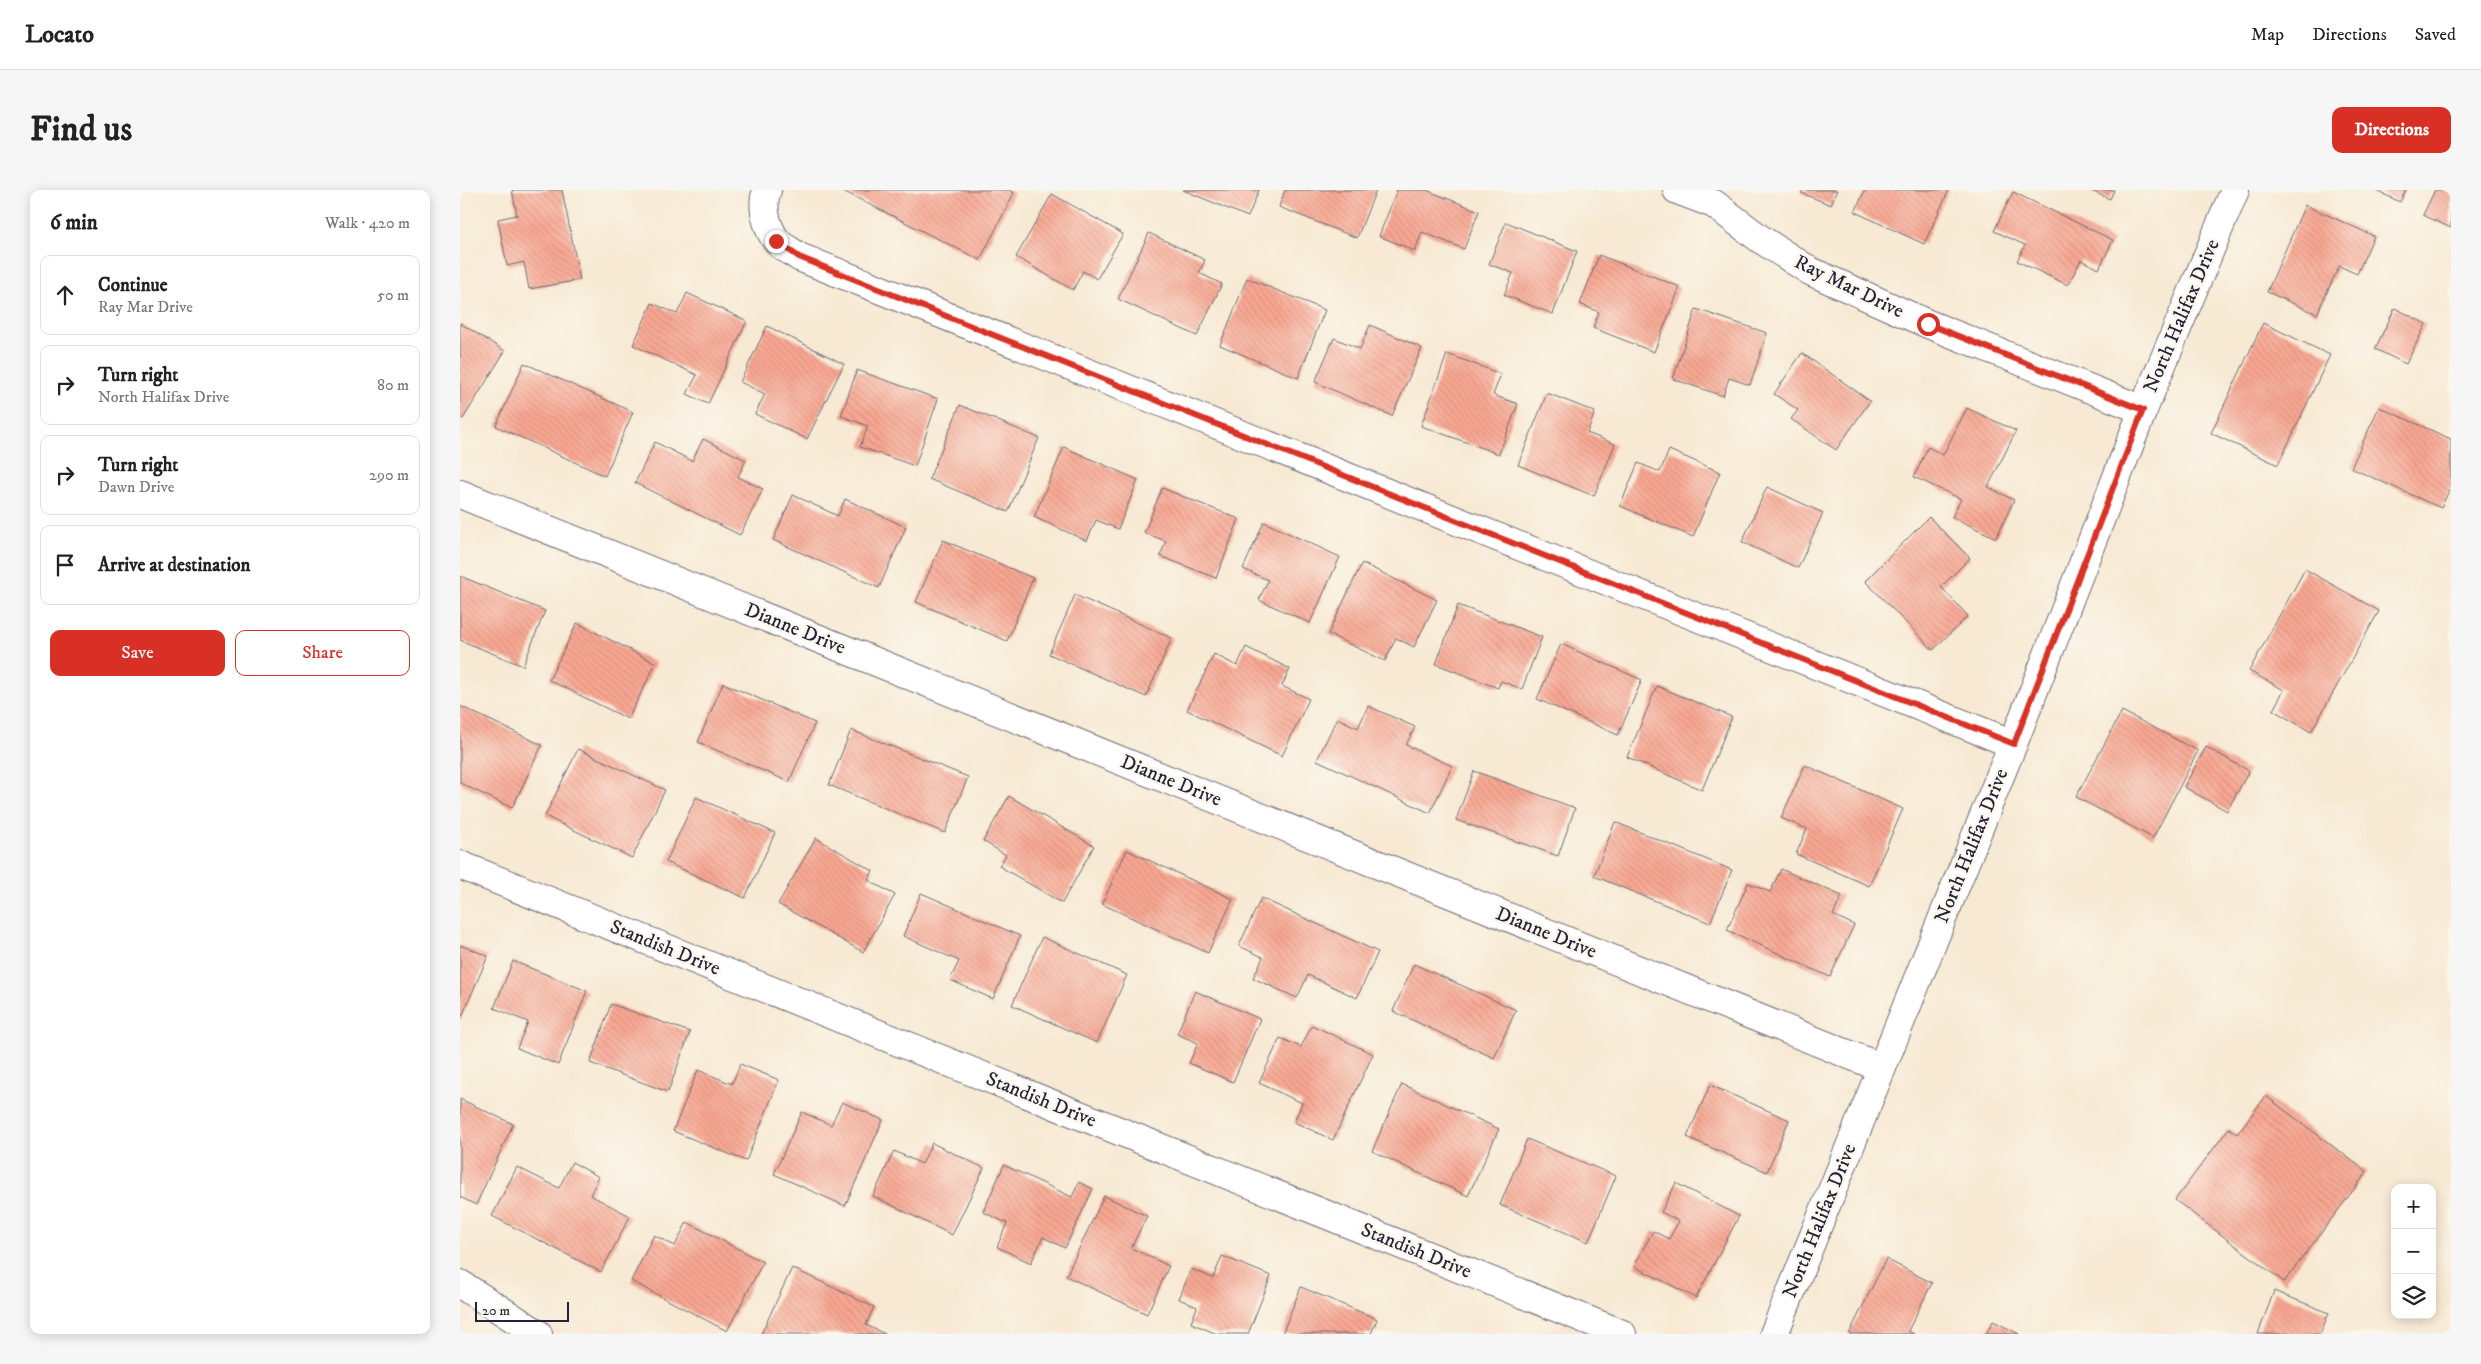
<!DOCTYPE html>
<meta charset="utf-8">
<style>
:root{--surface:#fff;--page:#f6f6f6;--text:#222;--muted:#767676;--line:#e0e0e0;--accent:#d93025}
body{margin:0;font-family:"IM FELL DW Pica",serif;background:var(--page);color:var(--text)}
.controls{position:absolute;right:15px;bottom:15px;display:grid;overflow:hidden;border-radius:10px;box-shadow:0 2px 12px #0003}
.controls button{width:45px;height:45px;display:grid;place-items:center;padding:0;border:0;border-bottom:1px solid var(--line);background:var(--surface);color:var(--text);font:25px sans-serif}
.scale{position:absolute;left:15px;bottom:12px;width:94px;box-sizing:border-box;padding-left:5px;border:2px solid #22223b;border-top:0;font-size:14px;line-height:18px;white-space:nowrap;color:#22223b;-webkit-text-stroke:4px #fbf7ec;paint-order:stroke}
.stop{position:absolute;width:15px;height:15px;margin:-11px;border:4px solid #d93025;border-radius:50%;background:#fff}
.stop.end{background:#d93025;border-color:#fff;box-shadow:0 1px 5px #0008}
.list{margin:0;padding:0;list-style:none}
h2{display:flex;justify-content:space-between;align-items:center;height:65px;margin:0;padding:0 20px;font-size:21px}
h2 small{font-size:16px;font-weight:400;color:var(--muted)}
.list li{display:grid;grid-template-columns:32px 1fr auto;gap:15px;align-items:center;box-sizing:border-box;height:80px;margin:0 10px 10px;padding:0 10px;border:1px solid var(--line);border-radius:10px}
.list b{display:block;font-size:19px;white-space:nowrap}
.list p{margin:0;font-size:16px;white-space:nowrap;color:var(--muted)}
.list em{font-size:16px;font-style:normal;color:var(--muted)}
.actions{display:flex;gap:10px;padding:15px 20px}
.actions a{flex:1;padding:11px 0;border:1px solid var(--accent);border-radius:10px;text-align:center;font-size:18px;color:var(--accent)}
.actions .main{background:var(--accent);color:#fff}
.icon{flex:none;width:28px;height:28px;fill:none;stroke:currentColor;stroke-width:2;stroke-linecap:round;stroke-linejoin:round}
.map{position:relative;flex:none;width:1991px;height:1144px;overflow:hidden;border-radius:10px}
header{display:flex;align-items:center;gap:30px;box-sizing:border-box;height:70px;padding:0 25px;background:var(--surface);border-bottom:1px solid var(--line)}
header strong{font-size:24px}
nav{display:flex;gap:28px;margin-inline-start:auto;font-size:18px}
.intro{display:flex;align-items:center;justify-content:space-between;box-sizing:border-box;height:120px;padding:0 30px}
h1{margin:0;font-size:35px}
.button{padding:12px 22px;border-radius:10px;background:var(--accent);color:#fff;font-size:18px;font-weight:700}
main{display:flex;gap:30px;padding:0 30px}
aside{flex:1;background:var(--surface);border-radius:10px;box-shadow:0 2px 12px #0003}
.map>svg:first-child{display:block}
.building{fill:url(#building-back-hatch)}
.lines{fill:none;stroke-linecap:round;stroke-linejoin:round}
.minor-casing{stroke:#6d6870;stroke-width:30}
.tertiary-casing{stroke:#6d6870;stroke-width:30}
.minor{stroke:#fff;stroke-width:28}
.tertiary{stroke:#fff;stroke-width:28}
.route{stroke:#d93025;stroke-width:6}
.labels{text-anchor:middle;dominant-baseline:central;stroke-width:5;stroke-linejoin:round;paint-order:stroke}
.street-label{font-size:20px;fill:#22223b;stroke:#fbf7ec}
</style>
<header>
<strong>Locato</strong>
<nav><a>Map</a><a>Directions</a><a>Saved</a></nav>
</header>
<div class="intro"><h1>Find us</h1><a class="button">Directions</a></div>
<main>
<aside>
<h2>6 min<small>Walk · 420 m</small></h2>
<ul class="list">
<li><svg class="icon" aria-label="ahead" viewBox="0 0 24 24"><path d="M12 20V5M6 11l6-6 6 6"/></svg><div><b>Continue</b><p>Ray Mar Drive</p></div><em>50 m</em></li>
<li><svg class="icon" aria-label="right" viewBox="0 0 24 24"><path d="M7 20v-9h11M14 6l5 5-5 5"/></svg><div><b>Turn right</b><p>North Halifax Drive</p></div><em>80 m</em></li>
<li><svg class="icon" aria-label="right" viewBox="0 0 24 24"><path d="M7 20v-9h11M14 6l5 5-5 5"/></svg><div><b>Turn right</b><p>Dawn Drive</p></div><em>290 m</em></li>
<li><svg class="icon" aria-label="arrive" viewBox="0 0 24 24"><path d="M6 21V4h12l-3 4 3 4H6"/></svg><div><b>Arrive at destination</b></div></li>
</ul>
<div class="actions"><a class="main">Save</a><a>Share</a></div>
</aside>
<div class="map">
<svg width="1991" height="1144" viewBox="0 0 1991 1144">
<defs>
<pattern id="building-back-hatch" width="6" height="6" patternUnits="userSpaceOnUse" patternTransform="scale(1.25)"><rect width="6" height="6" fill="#f8a792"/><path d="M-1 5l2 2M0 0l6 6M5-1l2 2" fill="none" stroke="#d48f7f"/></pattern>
</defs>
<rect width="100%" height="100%" fill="#fbf7ec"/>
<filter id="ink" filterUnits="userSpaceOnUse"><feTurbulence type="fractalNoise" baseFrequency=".02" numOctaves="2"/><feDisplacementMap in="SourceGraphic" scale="10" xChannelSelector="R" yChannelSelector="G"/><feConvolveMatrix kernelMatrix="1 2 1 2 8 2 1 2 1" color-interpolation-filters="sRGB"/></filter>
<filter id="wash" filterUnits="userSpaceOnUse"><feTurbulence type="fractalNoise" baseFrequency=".0096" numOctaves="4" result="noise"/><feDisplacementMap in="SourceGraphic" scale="20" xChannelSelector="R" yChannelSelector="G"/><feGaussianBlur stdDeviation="1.12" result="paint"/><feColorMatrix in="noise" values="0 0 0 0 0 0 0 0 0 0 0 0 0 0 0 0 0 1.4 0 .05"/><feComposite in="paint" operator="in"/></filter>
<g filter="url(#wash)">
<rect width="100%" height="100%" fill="#f7e9d3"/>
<g id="blocks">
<g class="building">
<path d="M52 0H102L120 90 69 99 64 72 47 76 38 29 57 25Z"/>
<path d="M381 0H549L554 3 520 70Z"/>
<path d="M723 0H799L788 27Z"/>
<path d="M825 0H916L897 48 819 17Z"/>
<path d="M937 0H966L1019 21 1004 59 962 42 955 61 919 46Z"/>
<path d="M1343 0H1377L1371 15 1341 3Z"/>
<path d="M1405 0H1489L1464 54 1395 22Z"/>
<path d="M1629 0H1654L1650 9Z"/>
<path d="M1915 0H1946L1940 12Z"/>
<path d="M1975 0H1991V38L1963 25Z"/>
<path d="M1553 2 1653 50 1639 79 1621 70 1608 95 1557 71 1565 55 1534 41Z"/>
<path d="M592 4 663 44 637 89 623 81 613 100 556 67Z"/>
<path d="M1845 15 1914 46 1897 84 1879 76 1857 124 1807 102Z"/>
<path d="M1046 32 1117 61 1093 124 1044 105 1053 83 1029 74Z"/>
<path d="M689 43 745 70 739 83 762 94 737 146 658 109Z"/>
<path d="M1139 65 1220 97 1194 162 1133 138 1139 122 1120 114Z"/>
<path d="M787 88 865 120 838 188 760 155Z"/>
<path d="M227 103 287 131 248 214 227 204 237 185 173 155 192 113 217 124Z"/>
<path d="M1935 118 1966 134 1946 174 1915 159Z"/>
<path d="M1236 119 1307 143 1290 195 1269 188 1263 206 1213 189Z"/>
<path d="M0 133 45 161 3 229 0 227Z"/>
<path d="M1803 133 1870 165 1818 275 1751 243Z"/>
<path d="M910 135 962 158 932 226 855 192 874 148 900 159Z"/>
<path d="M307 136 384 174 347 249 295 224 305 204 280 192Z"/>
<path d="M1342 163 1410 211 1376 260 1331 229 1338 220 1314 204Z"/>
<path d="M987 164 1041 184 1033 205 1058 214 1039 264 961 236Z"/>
<path d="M64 173 173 222 145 286 36 236Z"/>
<path d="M397 180 478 209 455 276 400 257 408 236 381 226Z"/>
<path d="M1087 203 1135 222 1127 243 1155 254 1134 306 1058 275Z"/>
<path d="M500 215 579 248 548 322 469 289Z"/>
<path d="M1919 217 1991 249V296L1981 318 1891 278Z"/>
<path d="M1507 218 1556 241 1528 297 1554 310 1536 348 1492 327 1501 309 1454 287 1468 257 1483 265Z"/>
<path d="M243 249 286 270 278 287 303 299 280 345 175 293 195 252 232 271Z"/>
<path d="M604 257 678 290 658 339 636 330 627 351 574 327Z"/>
<path d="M1209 260 1260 282 1233 347 1160 316 1178 273 1200 282Z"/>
<path d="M1307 297 1363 323 1338 378 1282 352Z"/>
<path d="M702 298 779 329 756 388 700 366 706 351 684 343Z"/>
<path d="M333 305 378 326 385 309 446 337 419 398 313 350Z"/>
<path d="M1469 327 1510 368 1481 397 1508 426 1473 460 1405 391Z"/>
<path d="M804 332 880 367 850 433 799 410 808 390 783 379Z"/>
<path d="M483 350 573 388 547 451 456 412Z"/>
<path d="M902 373 977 410 954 457 936 448 925 471 868 444Z"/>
<path d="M1845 379 1919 421 1851 542 1813 520 1824 500 1789 481Z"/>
<path d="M0 386 85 421 63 476 0 450Z"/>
<path d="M615 405 712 448 686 507 589 464Z"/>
<path d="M998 415 1082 447 1062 499 1041 491 1038 498 976 474Z"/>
<path d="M117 433 196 473 168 529 89 490Z"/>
<path d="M1101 454 1182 490 1158 545 1077 509Z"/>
<path d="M786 457 830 479 822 496 849 509 822 566 727 520 754 464 777 476Z"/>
<path d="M263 493 355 533 329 592 238 552Z"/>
<path d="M1197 496 1272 527 1242 600 1167 567Z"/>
<path d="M0 516 82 555 52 618 0 593Z"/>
<path d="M908 516 955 537 946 555 992 576 970 623 857 570 877 528 898 538Z"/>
<path d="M1662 521 1738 561 1693 648 1616 607Z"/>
<path d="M391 540 508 587 485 643 369 595Z"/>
<path d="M1746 557 1789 581 1767 621 1724 597Z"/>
<path d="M118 559 205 600 172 668 85 626Z"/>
<path d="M1345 575 1443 619 1409 696 1336 664 1347 639 1321 628Z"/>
<path d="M1014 581 1115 618 1098 666 996 630Z"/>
<path d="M549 606 634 656 602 713 539 676 546 665 523 651Z"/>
<path d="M236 607 315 643 285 708 206 672Z"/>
<path d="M1155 632 1272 680 1250 733 1134 686Z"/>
<path d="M356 648 413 681 408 690 435 705 403 762 318 714Z"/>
<path d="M667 660 773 709 748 763 642 714Z"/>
<path d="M1321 679 1382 706 1373 725 1394 735 1370 787 1267 740 1288 693 1310 702Z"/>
<path d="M461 703 560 746 533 809 490 790 499 771 443 746Z"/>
<path d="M801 708 918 762 897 808 848 785 837 808 793 788 803 767 779 756Z"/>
<path d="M582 747 667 785 637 853 552 815Z"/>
<path d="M0 755 28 766 0 831Z"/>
<path d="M53 771 127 801 98 875 57 858 68 832 34 818Z"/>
<path d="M954 774 1056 820 1034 868 933 821Z"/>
<path d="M735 801 800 829 773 892 729 873 738 853 717 844Z"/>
<path d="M151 814 230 842 208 902 130 873Z"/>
<path d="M852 835 913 864 873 950 834 932 842 913 799 893 820 848 841 857Z"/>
<path d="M280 874 319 890 286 971 213 941 238 880 272 894Z"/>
<path d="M942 894 1039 939 1008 1006 912 961Z"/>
<path d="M1250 895 1329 930 1307 982 1227 947Z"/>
<path d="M1806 906 1907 982 1824 1092 1715 1010 1769 938 1777 944Z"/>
<path d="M0 909 53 934 16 1015 0 1007Z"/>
<path d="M382 912 423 930 385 1016 314 984 342 922 371 935Z"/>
<path d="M1067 949 1156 986 1128 1052 1040 1015Z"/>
<path d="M472 953 524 978 492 1045 413 1006 434 961 462 974Z"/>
<path d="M112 972 139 987 130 1005 170 1026 141 1082 32 1026 57 977 99 998Z"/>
<path d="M544 975 612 1007 619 992 633 999 605 1058 583 1047 571 1073 537 1057 547 1033 523 1022Z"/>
<path d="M1216 993 1279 1026 1236 1108 1174 1076 1193 1041 1209 1049 1219 1031 1201 1022Z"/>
<path d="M644 1006 687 1026 671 1058 709 1076 687 1124 606 1086Z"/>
<path d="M227 1032 303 1072 267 1141 171 1091 194 1045 215 1056Z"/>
<path d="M762 1066 811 1086 788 1144H757L731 1133 737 1117 719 1109 731 1079 753 1088Z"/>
<path d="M1426 1069 1472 1093 1448 1141 1454 1144H1389Z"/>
<path d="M332 1078 414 1117 406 1135 425 1144H301Z"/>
<path d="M841 1097 917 1129 911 1144H822Z"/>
<path d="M1814 1101 1869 1123 1860 1144H1798Z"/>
<path d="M1533 1131 1559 1144H1526Z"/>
</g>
</g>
</g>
<g filter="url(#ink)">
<use href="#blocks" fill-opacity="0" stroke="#6d6870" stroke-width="1"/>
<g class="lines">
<g class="minor-casing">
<g id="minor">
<path d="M307 0C301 15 306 36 316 50 321 57 333 62 339 67L1553 554"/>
<path d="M1217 0 1254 14 1299 48 1350 81 1468 134 1683 220"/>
<path d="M0 304 1422 878"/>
<path d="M0 675 1162 1144"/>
<path d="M0 1094 78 1144"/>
</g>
</g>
<g class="tertiary-casing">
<path id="tertiary" d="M1314 1144 1553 554 1683 220 1775 0"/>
</g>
<use href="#minor" class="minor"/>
<use href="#tertiary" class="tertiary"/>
</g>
</g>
<g class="lines" filter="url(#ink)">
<path class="route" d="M316 51 339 67 1554 554 1683 220 1468 134"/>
</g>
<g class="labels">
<g class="street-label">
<text transform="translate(1389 97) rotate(26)">Ray Mar Drive</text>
<text transform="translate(1722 126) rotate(-67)">North Halifax Drive</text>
<text transform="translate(335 439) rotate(22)">Dianne Drive</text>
<text transform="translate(711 591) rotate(22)">Dianne Drive</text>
<text transform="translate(1512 656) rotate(-68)">North Halifax Drive</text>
<text transform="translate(1086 743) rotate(22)">Dianne Drive</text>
<text transform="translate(205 758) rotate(22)">Standish Drive</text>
<text transform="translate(581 910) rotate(22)">Standish Drive</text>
<text transform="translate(1360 1031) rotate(-68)">North Halifax Drive</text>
<text transform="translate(956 1061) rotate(22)">Standish Drive</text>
</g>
</g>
</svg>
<div class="controls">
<button>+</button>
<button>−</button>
<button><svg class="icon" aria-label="layers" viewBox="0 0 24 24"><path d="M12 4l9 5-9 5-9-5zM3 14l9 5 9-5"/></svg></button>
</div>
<div class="scale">20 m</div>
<div class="stop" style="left:1468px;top:134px"></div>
<div class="stop end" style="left:316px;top:51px"></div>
</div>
</main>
